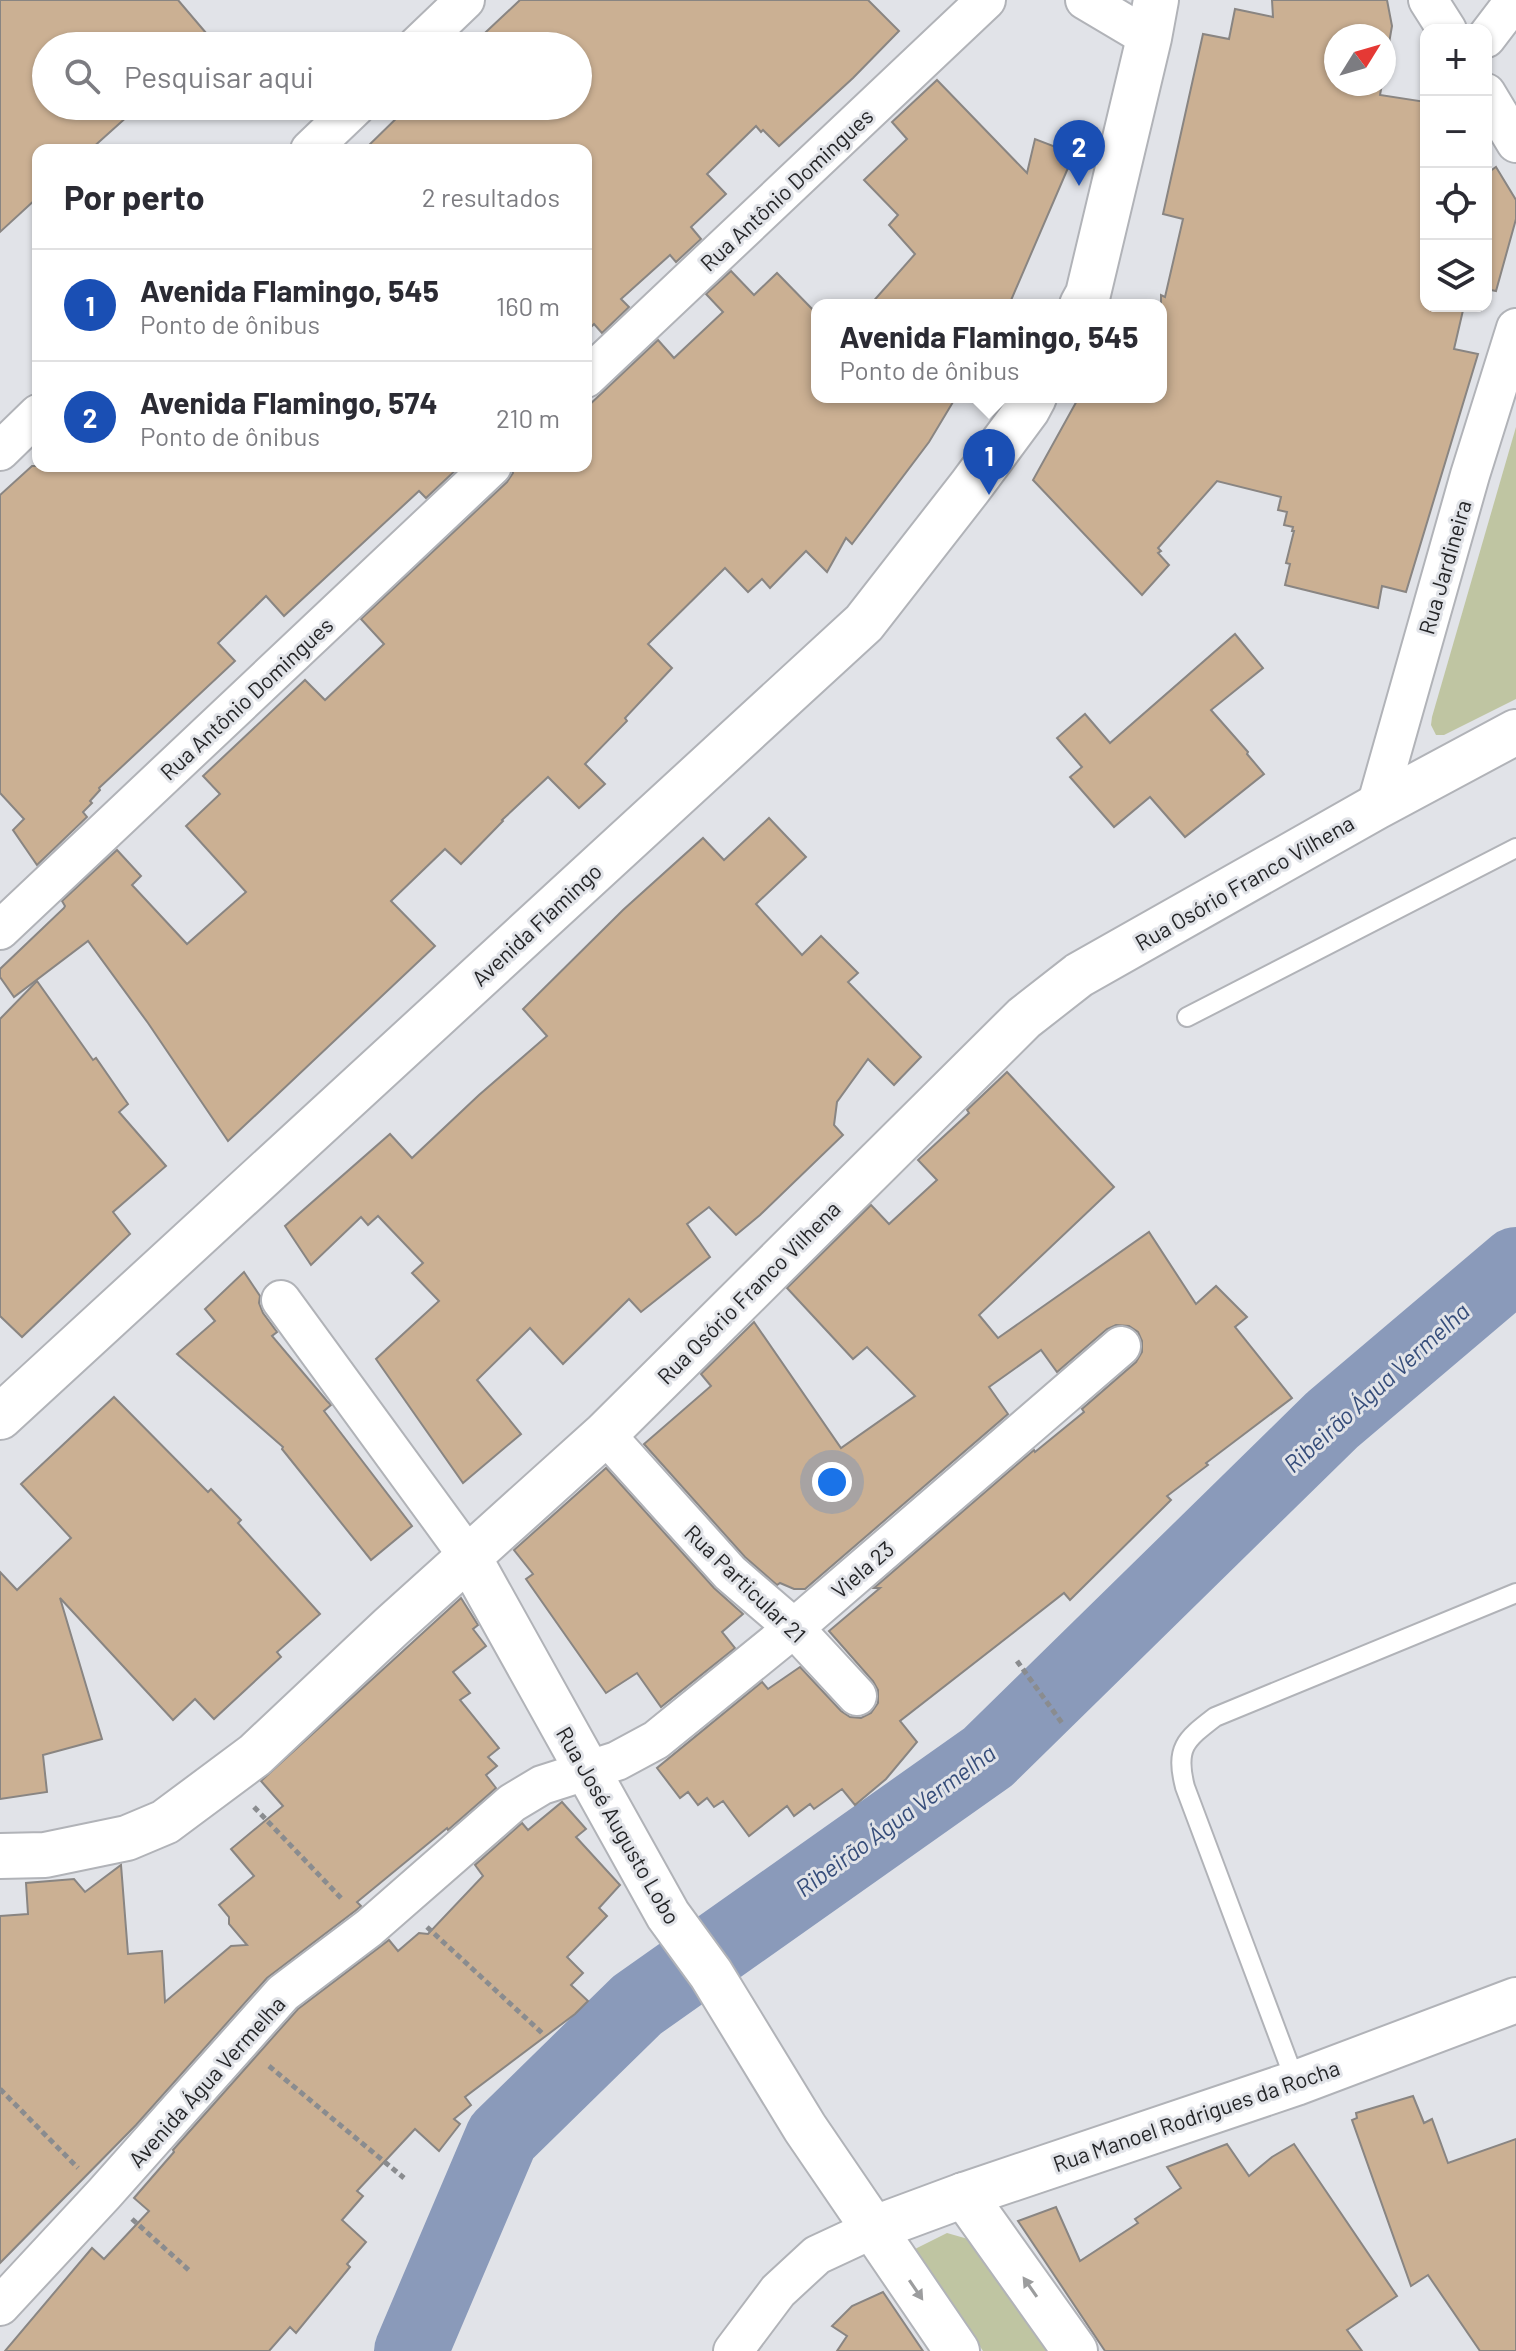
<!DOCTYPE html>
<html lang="pt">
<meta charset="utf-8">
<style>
:root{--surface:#fff;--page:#f2f2f3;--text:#2b2b33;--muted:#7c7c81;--line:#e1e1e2;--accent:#1a73e8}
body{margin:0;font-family:Barlow,sans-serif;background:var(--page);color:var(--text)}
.controls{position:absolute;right:24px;top:24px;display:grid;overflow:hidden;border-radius:16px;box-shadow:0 2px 6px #0004}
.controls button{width:72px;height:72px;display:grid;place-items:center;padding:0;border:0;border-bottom:2px solid var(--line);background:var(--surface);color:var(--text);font:40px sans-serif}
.compass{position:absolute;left:1324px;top:24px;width:72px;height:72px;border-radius:50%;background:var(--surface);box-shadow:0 2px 6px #0004;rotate:53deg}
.you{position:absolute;left:832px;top:1482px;width:28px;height:28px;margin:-20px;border:6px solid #fff;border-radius:50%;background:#1a73e8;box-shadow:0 0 0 12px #1a73e833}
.badge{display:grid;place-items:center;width:52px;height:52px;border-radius:50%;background:var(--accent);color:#fff;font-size:26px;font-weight:700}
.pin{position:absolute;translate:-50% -66px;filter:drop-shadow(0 2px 4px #0008)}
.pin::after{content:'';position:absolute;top:42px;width:28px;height:24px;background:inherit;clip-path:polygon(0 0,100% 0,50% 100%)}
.popup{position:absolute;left:811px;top:299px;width:356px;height:104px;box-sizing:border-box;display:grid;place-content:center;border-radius:16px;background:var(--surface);filter:drop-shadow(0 2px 6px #0005);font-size:26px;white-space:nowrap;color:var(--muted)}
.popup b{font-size:30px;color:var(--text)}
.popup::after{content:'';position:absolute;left:50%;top:100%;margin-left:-16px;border:16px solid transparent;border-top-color:var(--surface)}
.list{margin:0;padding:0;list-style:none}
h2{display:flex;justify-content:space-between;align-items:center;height:104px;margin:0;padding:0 32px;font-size:34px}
h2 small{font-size:26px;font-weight:400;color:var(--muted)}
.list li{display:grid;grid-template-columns:52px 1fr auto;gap:24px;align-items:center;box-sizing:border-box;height:112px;padding:0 32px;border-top:2px solid var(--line)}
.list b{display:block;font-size:30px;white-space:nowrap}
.list p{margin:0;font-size:26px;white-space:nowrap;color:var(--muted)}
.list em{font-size:26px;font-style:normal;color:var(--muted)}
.icon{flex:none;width:44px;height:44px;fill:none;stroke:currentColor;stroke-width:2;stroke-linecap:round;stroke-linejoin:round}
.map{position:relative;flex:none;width:1516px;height:2351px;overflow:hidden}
.search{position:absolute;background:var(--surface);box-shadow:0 2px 6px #0004;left:32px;top:32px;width:560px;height:88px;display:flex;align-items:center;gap:20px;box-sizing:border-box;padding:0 28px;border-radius:44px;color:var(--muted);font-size:30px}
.panel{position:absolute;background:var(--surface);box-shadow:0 2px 6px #0004;left:32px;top:144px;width:560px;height:328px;border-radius:16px}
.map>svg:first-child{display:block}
.green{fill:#bfc5a2}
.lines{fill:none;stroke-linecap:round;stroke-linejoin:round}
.river{stroke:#8a9aba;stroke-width:74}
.building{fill:#cbb093;stroke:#898582;stroke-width:2}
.lane-casing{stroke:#b1b3b8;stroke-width:22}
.street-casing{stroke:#b1b3b8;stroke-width:42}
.secondary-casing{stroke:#b1b3b8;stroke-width:48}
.path{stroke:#8a8c8f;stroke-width:5;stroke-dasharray:6 4;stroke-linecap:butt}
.lane{stroke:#fff;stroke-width:18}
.street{stroke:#fff;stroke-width:38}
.secondary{stroke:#fff;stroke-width:44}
.oneway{fill:#9c9d9e}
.labels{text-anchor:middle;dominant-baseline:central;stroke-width:6;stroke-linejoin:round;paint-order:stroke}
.street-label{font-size:22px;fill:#242527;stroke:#e1e3e8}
.water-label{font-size:24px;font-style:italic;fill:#364d7a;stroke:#e1e3e8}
</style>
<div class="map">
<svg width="1516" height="2351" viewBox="0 0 1516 2351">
<rect width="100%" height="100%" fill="#e1e3e8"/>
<g class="green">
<path d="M1516 427V699L1444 735H1436L1431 725 1432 717Z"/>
<path d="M947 2233 975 2241 1049 2351H983L915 2249Z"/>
</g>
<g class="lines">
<path class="river" d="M411 2351 502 2137 637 2005 988 1757 1332 1420 1516 1264"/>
</g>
<g class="building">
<path d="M0 0H178L212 40 205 46H46V106H139L90 150H38V197L0 232Z"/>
<path d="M520 0H868L899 31 853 78 779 146 763 130 761 132 756 126 707 174 726 194 691 227 701 239 676 262 670 255 621 299 629 307 602 333 594 324 586 332V150H364L409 106H578V46H471Z"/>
<path d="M1272 0H1387L1392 26 1384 72V36H1336V84H1382L1380 95 1426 102V306H1464L1454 349 1478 354 1406 592 1382 586 1378 608 1285 585 1290 564 1286 563 1294 531H1292L1293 527 1284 525 1287 512 1278 510 1281 497 1217 481 1158 548 1161 551 1158 553 1169 565 1142 595 1033 480 1079 397H1161V295L1165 297 1183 219 1163 214 1203 34 1229 39 1235 9 1273 17Z"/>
<path d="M937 80 1027 173 1035 139 1074 154 1009 305H870L915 254 889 225 898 215 864 180 907 139 892 122Z"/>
<path d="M1496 167 1516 200V219L1496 291 1486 289V174Z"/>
<path d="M731 271 754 295 777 273 817 314V397H956L929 442 852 544 846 538 827 572 806 551 770 588 762 579 748 592 725 568 648 644 672 668 625 718 627 721 585 764 605 784 579 808 548 777 502 820 503 821 461 864 445 849 391 901 435 946 228 1141 148 1023 88 941 14 997 0 977V969L64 908 65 906 62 901 117 850 141 876 132 885 187 944 246 892 186 826 220 794 203 776 305 680 325 700 384 644 361 619 507 482 513 473V466H586V408L658 340 674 358 723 312 706 294Z"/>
<path d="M32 466H460L426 498 419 491 284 616 266 596 218 643 235 661 99 788 100 790 90 801 92 803 83 812 87 817 37 865 13 830 24 819 0 793V495Z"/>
<path d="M1235 634 1263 668 1211 710 1248 752 1247 754 1264 774 1185 837 1150 797 1114 827 1070 777 1082 767 1057 738 1085 714 1110 743Z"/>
<path d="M769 818 806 857 756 904 802 955 821 936 858 973 848 982 921 1057 894 1085 868 1059 837 1102 834 1125 843 1135 760 1215 736 1235 709 1207 687 1224 710 1257 641 1312 629 1299 563 1364 530 1328 477 1380 521 1434 463 1483 376 1359 439 1301 412 1273 423 1263 378 1216 368 1225 361 1217 311 1265 285 1226 390 1134 412 1158 479 1095 547 1036 523 1009 623 910 703 838 724 860Z"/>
<path d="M37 981 93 1060 96 1058 128 1104 119 1112 166 1166 113 1212 130 1234 22 1337 0 1316V1019Z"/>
<path d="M1007 1072 1114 1187 979 1315 998 1338 1149 1232 1196 1304 1216 1286 1247 1317 1235 1327 1292 1398 1206 1463 1208 1465 1167 1496 1171 1500 1070 1600 1064 1593 900 1721 917 1742 886 1779 855 1805 842 1789 814 1809 810 1804 794 1816 787 1806 749 1836 723 1801 714 1807 707 1798 698 1805 688 1792 680 1798 657 1768 762 1682 768 1689 800 1667 841 1711 850 1717 861 1718 871 1713 878 1703V1690L873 1681 829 1631 880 1588H874L1034 1450 1035 1452 1084 1412 1082 1409 1136 1362 1142 1352V1341L1138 1332 1129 1326 1116 1325 1107 1329 1057 1372 1041 1350 989 1387 1008 1414 805 1589H794L780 1583 777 1585 745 1557 644 1444 711 1386 701 1374 754 1322 841 1448 915 1396 867 1347 853 1359 787 1288 871 1205 889 1224 937 1180 918 1160 969 1113 967 1110Z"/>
<path d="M244 1272 260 1296 259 1303 263 1313 277 1332 272 1336 327 1401 331 1405 324 1411 412 1526 371 1560 282 1449 283 1447 177 1354 215 1321 205 1309Z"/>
<path d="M114 1397 208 1492 211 1489 241 1520 238 1523 320 1614 277 1652 281 1657 214 1719 195 1699 173 1720 60 1598 102 1739 43 1755 47 1792 0 1799V1572L17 1590 71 1538 21 1484Z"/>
<path d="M606 1468 714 1588 743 1614 722 1632 735 1648 661 1707 637 1673 606 1693 526 1579 533 1574 514 1550Z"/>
<path d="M461 1598 478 1625 473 1629 486 1646 453 1672 470 1693 460 1700 499 1748 488 1757 497 1766 486 1775 496 1788 448 1830 447 1828 357 1902 361 1906 355 1911 267 1978 136 2125 0 2263V1916L28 1914 26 1883 74 1879 85 1892 121 1865 128 1954 162 1951 165 2002 231 1946 247 1945 229 1924V1917L219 1905 254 1876 231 1849 283 1806 261 1781Z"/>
<path d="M562 1802 586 1829 576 1837 620 1885 599 1908 607 1916 567 1957 583 1973 571 1985 588 2001 575 2014 465 2097 471 2105 454 2119 460 2124 439 2151 415 2129 357 2191 363 2196 342 2220 366 2242 347 2264 350 2267 296 2333 290 2327 269 2351H5L92 2248 104 2259 149 2211 134 2198 174 2152 173 2150 298 2009 389 1940 398 1951 419 1933 428 1934 483 1876 475 1865 522 1823 528 1830Z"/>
<path d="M1413 2096 1424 2123 1432 2119 1448 2163 1516 2139V2351H1480L1428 2275 1411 2286 1352 2120 1357 2118 1356 2113Z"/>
<path d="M1227 2144 1249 2176 1272 2157 1294 2144 1397 2296 1347 2330 1362 2351H1105L1018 2221 1056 2207 1080 2261 1138 2223 1135 2219 1181 2188 1167 2167Z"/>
<path d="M883 2292 923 2351H837L847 2336 832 2326 852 2306Z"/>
</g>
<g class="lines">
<g class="lane-casing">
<g id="lane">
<path d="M1187 1017 1516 848"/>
<path d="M1296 2083 1185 1787C1175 1748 1185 1740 1215 1717L1516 1593"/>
</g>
</g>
<g class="street-casing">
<g id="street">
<path d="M1085 0 1149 38"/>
<path d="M1428 0 1447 30"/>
<path d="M1486 38 1515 0"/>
<path d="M417 46 465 0"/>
<path d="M1486 93 1516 143"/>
<path d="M310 150 356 106"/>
<path d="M586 378 986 0"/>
<path d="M0 451 38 414"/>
<path d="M1376 807 1470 475 1516 328"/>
<path d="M0 930 492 466"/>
<path d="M281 1300 468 1556"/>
<path d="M605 1434 730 1573 794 1628 857 1696"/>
<path d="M0 2306 104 2194 283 1993 369 1928 512 1803 542 1785 617 1761 656 1740 794 1628 1121 1346"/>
<path d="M733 2351 778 2291 817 2255 875 2228"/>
</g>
</g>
<g class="secondary-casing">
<g id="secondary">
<path d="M1082 305 1088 294 1149 38 1156 0"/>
<path d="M0 1417 864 623 970 487 1027 410 1034 397"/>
<path d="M468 1556 668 1915 711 1974 805 2128 957 2351"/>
<path d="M0 1856 45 1855 127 1838 165 1822 255 1755 391 1627 605 1434 1024 1018 1079 975 1376 807 1516 732"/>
<path d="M964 2195 1075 2351"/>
<path d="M875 2228 964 2195 1296 2083 1516 2000"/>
</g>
</g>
<g class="path">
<path d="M1017 1661 1062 1723"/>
<path d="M254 1807 341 1898"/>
<path d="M427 1927 542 2033"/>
<path d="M269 2066 404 2178"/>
<path d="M0 2089 78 2168"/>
<path d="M132 2219 191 2272"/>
</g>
<use href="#lane" class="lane"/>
<use href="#street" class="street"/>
<use href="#secondary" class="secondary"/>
</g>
<defs><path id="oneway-solid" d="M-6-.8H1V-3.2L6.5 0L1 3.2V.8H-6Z" transform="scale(2)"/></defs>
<g class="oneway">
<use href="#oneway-solid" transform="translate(1030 2287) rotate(-125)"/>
<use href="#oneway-solid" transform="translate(916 2290) rotate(56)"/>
</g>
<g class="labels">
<g class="street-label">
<text transform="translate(786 189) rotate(-43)">Rua Antônio Domingues</text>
<text transform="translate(1444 567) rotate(-74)">Rua Jardineira</text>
<text transform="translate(246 698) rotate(-43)">Rua Antônio Domingues</text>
<text transform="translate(1244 882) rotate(-30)">Rua Osório Franco Vilhena</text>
<text transform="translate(536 924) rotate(-43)">Avenida Flamingo</text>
<text transform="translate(748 1292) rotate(-45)">Rua Osório Franco Vilhena</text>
<text transform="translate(862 1569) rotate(-41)">Viela 23</text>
<text transform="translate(746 1583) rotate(44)">Rua Particular 21</text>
<text transform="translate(619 1825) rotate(60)">Rua José Augusto Lobo</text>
<text transform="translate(206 2081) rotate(-48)">Avenida Água Vermelha</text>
<text transform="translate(1196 2115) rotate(-19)">Rua Manoel Rodrigues da Rocha</text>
</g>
<g class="water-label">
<text transform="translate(1376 1387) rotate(-42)">Ribeirão Água Vermelha</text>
<text transform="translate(895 1820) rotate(-36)">Ribeirão Água Vermelha</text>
</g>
</g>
</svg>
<div class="controls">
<button>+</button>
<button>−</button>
<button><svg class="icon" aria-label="locate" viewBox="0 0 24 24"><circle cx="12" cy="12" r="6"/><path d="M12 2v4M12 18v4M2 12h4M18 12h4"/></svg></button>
<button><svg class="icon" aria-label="layers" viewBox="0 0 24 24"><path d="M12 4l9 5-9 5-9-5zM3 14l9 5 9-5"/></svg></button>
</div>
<svg class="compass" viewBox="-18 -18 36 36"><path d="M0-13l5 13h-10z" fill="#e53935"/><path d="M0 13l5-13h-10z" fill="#7c7c81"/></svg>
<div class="you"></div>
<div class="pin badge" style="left:989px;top:495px;background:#1a4fb4">1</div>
<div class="popup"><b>Avenida Flamingo, 545</b>Ponto de ônibus</div>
<div class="pin badge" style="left:1079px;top:186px;background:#1a4fb4">2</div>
<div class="search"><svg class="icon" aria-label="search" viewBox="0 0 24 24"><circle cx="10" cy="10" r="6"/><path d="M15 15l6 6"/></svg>Pesquisar aqui</div>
<section class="panel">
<h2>Por perto<small>2 resultados</small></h2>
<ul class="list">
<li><span class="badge" style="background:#1a4fb4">1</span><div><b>Avenida Flamingo, 545</b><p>Ponto de ônibus</p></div><em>160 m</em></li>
<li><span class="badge" style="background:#1a4fb4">2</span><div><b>Avenida Flamingo, 574</b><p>Ponto de ônibus</p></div><em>210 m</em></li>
</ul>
</section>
</div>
